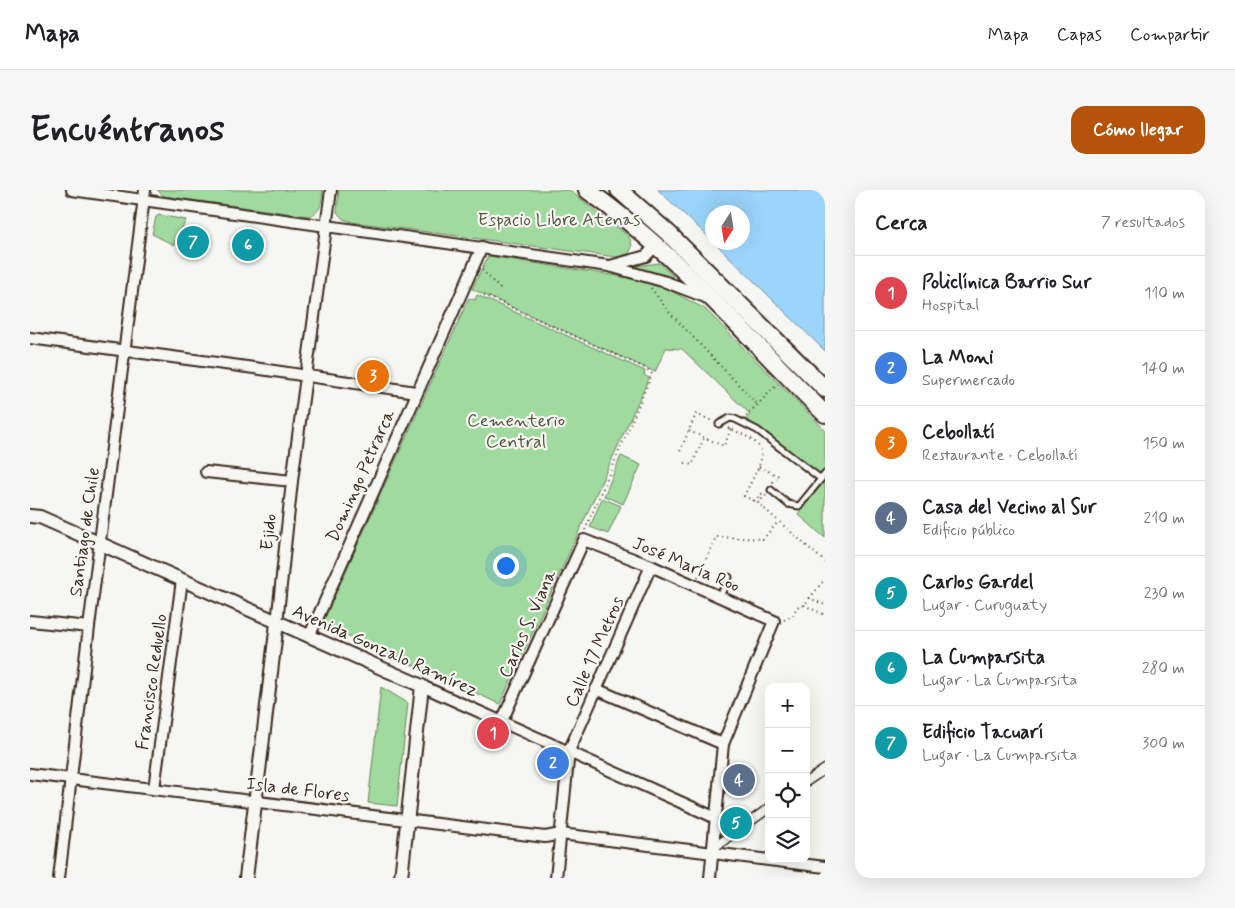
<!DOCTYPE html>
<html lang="es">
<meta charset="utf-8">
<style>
:root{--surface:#fff;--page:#f6f6f6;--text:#202124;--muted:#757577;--line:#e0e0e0;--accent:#b45309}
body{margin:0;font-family:Mynerve,sans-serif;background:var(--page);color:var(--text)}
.controls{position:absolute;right:15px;bottom:15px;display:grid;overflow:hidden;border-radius:10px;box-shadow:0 5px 20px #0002}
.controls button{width:45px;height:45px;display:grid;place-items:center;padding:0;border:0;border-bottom:1px solid var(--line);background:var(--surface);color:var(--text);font:25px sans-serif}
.compass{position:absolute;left:675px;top:15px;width:45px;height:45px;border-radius:50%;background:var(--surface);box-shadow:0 5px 20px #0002;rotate:192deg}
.you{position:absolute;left:475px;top:375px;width:18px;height:18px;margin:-12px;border:4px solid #fff;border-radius:50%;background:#1a73e8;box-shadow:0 0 0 8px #1a73e833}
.badge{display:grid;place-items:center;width:32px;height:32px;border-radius:50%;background:var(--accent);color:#fff;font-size:16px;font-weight:700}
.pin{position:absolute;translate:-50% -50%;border:2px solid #fff;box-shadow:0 1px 5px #0006}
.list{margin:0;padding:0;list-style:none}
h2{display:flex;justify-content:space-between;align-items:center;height:65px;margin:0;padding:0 20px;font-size:21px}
h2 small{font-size:16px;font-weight:400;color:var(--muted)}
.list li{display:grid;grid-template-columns:32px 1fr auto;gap:15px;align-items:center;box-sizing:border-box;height:75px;padding:0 20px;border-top:1px solid var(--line)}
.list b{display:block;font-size:19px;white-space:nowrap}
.list p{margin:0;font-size:16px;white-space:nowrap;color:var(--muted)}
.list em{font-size:16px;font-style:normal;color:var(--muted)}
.icon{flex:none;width:28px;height:28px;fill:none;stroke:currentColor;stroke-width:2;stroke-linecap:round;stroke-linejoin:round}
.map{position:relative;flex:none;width:795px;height:688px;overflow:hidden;border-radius:15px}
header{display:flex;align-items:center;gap:30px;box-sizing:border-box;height:70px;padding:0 25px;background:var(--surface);border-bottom:1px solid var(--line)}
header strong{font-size:24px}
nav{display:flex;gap:28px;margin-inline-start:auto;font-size:18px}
.intro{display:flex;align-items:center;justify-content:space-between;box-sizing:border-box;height:120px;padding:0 30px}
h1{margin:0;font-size:35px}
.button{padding:12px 22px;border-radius:15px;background:var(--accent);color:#fff;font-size:18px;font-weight:700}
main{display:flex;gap:30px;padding:0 30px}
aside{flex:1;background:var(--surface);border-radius:15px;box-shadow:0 5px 20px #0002}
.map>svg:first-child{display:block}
.green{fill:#a0da9f;stroke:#6e825e}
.water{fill:#9bd5fc;stroke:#7591a3}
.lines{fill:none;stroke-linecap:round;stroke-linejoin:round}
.service-casing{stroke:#3b2a1e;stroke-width:9}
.pedestrian-casing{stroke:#3b2a1e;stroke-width:11}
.minor-casing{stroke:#3b2a1e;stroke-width:14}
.tertiary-casing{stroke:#3b2a1e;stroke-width:16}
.primary-casing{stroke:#3b2a1e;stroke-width:20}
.path{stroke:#3b2a1e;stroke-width:2;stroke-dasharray:1 4;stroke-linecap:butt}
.service{stroke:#f6f6f2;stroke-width:5}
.pedestrian{stroke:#f6f6f2;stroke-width:8}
.minor{stroke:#f6f6f2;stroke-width:10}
.tertiary{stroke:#f6f6f2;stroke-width:12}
.primary{stroke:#f6f6f2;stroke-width:16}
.labels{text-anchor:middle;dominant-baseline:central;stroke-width:4.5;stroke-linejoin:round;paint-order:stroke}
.park-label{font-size:18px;fill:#54563e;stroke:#f6f6f2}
.street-label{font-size:18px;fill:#3b2a1e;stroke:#f6f6f2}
</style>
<header>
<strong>Mapa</strong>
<nav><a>Mapa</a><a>Capas</a><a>Compartir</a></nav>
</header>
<div class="intro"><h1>Encuéntranos</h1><a class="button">Cómo llegar</a></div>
<main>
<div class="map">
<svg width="795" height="688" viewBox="0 0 795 688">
<rect width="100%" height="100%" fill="#f6f6f2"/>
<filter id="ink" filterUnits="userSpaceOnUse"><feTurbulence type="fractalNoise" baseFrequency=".02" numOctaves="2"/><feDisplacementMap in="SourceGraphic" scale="10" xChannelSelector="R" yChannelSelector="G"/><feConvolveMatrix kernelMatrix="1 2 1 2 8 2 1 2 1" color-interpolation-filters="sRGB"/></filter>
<g filter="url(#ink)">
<g class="green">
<path d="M127 0H293C291 12 292 23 278 26L134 6Z"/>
<path d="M309 0H539L597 45C602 50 604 58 598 64L586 67 322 32 313 29 307 22Z"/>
<path d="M129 25 156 30 144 55 122 44 126 27Z"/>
<path d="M458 66 614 90 634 97 675 119 795 240V288L715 230 720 224 652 159 636 158 625 182 442 99Z"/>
<path d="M629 73 643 86V89L599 77Z"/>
<path d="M447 105 615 181 614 185 619 188 470 514 292 434 439 108 445 110Z"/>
<path d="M591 266 611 275 593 314 574 306Z"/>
<path d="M795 291V348L768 324Z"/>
<path d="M572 308 591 316 578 344 560 337Z"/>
<path d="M351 497 378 513 367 616 338 613Z"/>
</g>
<path class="water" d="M628 0H795V161L685 53 712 52V22H682V50Z"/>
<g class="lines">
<g class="service-casing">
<g id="service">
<path d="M689 234 700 228 705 229 727 240 791 289"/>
<path d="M741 300 758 314 769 316 795 284"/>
<path d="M690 406 699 387"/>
</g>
</g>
<g class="pedestrian-casing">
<g id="pedestrian">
<path d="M776 592 795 579"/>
<path d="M682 659 739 618"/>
</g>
</g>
<g class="minor-casing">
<g id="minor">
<path d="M42 0 579 76 636 92 678 108"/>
<path d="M580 76 616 66 626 55"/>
<path d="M0 148 217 177 386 202"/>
<path d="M176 282 262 291"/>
<path d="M0 431 59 437"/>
<path d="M247 433 262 291 301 0"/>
<path d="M279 447 452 57"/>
<path d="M392 496 686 628"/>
<path d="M566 499 693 554"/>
<path d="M472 531 554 350 621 376 744 431 693 554 680 688"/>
<path d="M0 584 515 647 531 644 795 677"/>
<path d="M124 599 152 390"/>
<path d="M29 688 59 437 115 0"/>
<path d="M526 688 539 561 621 376"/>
</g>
</g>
<g class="tertiary-casing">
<g id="tertiary">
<path d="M0 326 10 327 392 496 371 688"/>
<path d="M216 688 247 433"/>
</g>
</g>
<g class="primary-casing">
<g id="primary">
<path d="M557 0C646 63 718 148 795 224"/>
<path d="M589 0 638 43 795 199"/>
</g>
</g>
<g class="path">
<path d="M452 80 471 100"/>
<path d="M621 98 639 122 727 214"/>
<path d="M454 105 617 179 622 184 555 340"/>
<path d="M716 226 748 194"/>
<path d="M698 238C747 257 733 267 714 306L728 313 795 372"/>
<path d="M659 241 694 256 701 239"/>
<path d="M650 261 666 224 682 231"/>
<path d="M655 273 662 275 674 248"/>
<path d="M729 277 749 286 741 294"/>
<path d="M724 311 735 301"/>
<path d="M728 313 737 304"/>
<path d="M668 387 686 347 733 349 749 331"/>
<path d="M779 408 795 415"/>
<path d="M774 415 795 425"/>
<path d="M754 430 763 425 767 417 774 415 795 389"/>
</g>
<use href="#service" class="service"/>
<use href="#pedestrian" class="pedestrian"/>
<use href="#minor" class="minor"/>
<use href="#tertiary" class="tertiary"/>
<use href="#primary" class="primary"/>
</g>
</g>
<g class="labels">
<g class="park-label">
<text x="529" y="30">Espacio Libre Atenas</text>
<text x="486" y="231">Cementerio<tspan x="486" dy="21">Central</tspan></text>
</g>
<g class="street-label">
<text transform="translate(331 286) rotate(-66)">Domingo Petrarca</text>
<text transform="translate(55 342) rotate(-82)">Santiago de Chile</text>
<text transform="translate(239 342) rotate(-84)">Ejido</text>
<text transform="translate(656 375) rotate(23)">José María Roo</text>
<text transform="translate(498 434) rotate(-66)">Carlos S. Viana</text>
<text transform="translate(355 461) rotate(24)">Avenida Gonzalo Ramírez</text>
<text transform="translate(565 462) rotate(-66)">Calle 17 Metros</text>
<text transform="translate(122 492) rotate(-82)">Francisco Reduello</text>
<text transform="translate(268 600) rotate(7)">Isla de Flores</text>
</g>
</g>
</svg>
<div class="controls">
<button>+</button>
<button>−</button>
<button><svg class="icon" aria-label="locate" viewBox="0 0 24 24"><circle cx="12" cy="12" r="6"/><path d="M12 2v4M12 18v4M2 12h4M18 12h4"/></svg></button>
<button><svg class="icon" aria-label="layers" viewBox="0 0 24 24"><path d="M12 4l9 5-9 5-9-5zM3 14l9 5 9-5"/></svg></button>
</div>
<svg class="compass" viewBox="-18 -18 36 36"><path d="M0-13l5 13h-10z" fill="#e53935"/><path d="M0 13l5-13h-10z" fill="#757577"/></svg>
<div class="you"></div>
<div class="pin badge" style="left:463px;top:543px;background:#e0444e">1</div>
<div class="pin badge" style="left:523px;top:573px;background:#3f7fe0">2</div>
<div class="pin badge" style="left:343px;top:186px;background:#e8710a">3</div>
<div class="pin badge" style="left:709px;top:590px;background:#5c6f8a">4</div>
<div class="pin badge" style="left:706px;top:633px;background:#0f9aa8">5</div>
<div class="pin badge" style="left:218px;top:55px;background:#0f9aa8">6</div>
<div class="pin badge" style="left:163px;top:52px;background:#0f9aa8">7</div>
</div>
<aside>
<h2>Cerca<small>7 resultados</small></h2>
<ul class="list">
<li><span class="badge" style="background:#e0444e">1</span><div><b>Policlínica Barrio Sur</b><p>Hospital</p></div><em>110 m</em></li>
<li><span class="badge" style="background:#3f7fe0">2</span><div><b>La Moni</b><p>Supermercado</p></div><em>140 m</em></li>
<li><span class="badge" style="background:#e8710a">3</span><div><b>Cebollatí</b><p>Restaurante · Cebollatí</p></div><em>150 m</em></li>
<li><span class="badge" style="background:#5c6f8a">4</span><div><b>Casa del Vecino al Sur</b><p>Edificio público</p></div><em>210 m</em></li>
<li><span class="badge" style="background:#0f9aa8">5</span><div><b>Carlos Gardel</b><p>Lugar · Curuguaty</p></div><em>230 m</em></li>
<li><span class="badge" style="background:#0f9aa8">6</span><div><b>La Cumparsita</b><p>Lugar · La Cumparsita</p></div><em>280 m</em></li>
<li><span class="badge" style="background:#0f9aa8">7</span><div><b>Edificio Tacuarí</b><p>Lugar · La Cumparsita</p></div><em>300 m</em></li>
</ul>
</aside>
</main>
